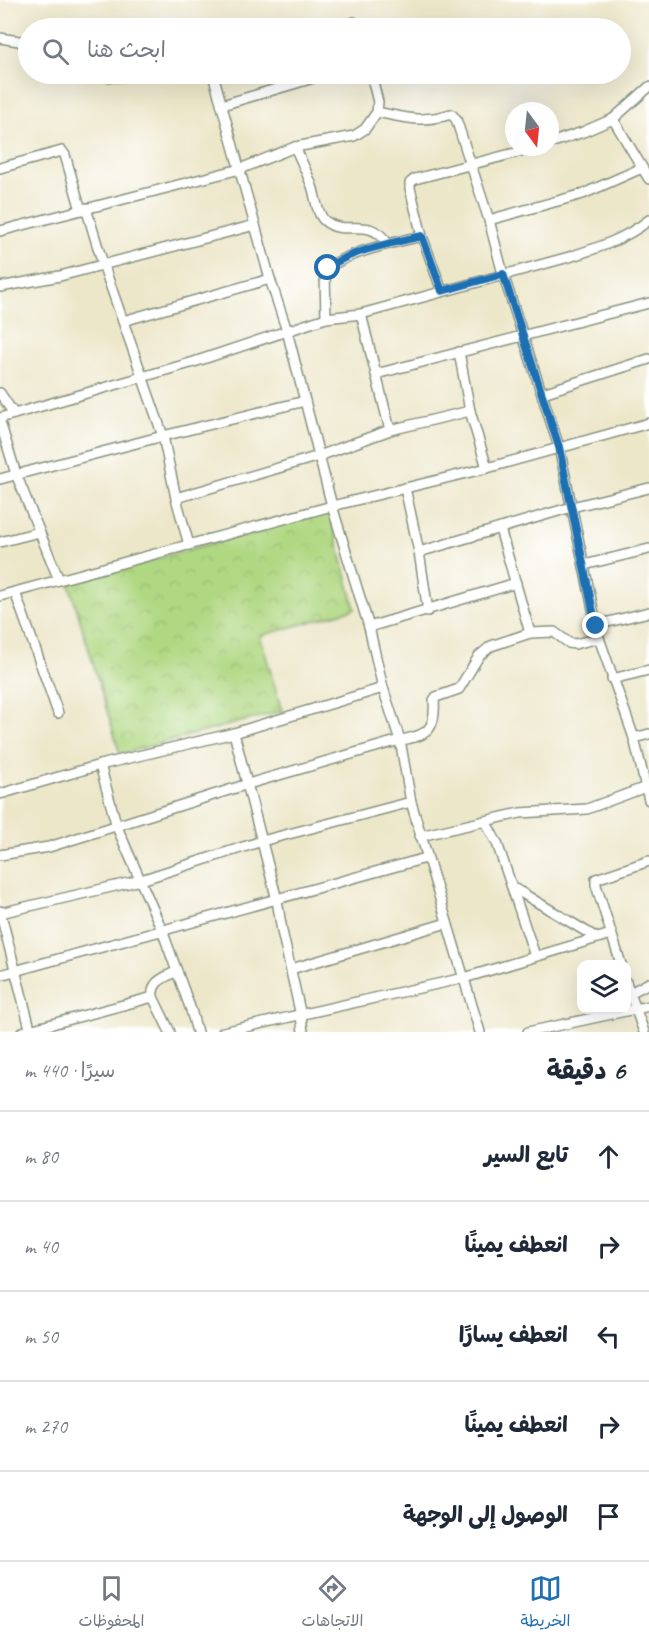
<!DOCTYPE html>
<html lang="ar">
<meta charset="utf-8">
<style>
:root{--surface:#fff;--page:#f2f2f3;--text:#1f2937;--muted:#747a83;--line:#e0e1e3;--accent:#1f6fb2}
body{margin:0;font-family:Caveat,"Playpen Sans Arabic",sans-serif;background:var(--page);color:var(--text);direction:rtl}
.controls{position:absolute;right:18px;bottom:18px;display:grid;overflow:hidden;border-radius:12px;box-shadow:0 6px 24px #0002}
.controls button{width:54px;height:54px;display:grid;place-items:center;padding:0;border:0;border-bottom:2px solid var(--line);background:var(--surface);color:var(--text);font:30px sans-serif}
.compass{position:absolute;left:505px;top:102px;width:54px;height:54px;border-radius:50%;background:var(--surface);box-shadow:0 6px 24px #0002;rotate:165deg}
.stop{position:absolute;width:18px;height:18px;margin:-14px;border:4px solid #1f6fb2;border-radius:50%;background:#fff}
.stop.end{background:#1f6fb2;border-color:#fff;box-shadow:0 2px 6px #0008}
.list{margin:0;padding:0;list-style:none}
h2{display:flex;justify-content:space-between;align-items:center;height:78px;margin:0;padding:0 24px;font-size:26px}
h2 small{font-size:20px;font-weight:400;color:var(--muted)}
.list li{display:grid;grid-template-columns:39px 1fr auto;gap:18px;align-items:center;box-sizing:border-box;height:90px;padding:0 24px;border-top:2px solid var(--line)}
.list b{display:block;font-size:22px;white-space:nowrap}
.list em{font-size:20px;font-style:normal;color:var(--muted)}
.icon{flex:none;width:33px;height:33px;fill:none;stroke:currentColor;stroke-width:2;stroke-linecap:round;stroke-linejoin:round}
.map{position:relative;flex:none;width:649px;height:1032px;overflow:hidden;direction:ltr}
.search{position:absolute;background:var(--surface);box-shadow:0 6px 24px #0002;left:18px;right:18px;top:18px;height:66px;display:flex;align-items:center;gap:15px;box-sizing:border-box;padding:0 21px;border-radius:33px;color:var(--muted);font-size:22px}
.sheet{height:528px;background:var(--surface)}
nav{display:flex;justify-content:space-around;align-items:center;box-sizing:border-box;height:84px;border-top:2px solid var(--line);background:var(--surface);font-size:16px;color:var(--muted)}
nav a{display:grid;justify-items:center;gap:3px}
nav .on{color:var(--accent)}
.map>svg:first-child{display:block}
.park{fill:url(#park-crowns);stroke:#688a5b;stroke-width:1.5}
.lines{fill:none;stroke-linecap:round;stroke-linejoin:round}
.minor-casing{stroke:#86927f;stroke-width:12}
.minor{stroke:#fff;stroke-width:9}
.route{stroke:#1f6fb2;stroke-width:8}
</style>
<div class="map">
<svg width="649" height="1032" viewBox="0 0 649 1032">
<defs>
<pattern id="park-crowns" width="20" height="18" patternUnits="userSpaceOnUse" patternTransform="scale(1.5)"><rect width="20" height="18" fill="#b0d882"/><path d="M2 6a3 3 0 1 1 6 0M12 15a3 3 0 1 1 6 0" fill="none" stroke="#97ba71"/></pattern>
</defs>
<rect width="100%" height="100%" fill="#fff"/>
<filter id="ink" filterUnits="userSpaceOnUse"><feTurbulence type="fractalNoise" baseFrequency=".0167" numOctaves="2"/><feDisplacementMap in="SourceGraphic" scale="12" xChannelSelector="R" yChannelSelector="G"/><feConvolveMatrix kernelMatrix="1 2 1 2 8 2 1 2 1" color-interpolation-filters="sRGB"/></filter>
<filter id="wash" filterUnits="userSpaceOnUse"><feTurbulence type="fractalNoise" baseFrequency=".008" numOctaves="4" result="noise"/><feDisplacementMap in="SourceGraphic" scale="24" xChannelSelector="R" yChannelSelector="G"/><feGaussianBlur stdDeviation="1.35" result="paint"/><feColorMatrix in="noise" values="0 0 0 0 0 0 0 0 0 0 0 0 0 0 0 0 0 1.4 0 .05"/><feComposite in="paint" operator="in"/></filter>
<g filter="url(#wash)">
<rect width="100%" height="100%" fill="#ede7ca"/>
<path class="park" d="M329 511 355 609 260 636 282 711 120 754 69 583Z"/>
</g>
<g filter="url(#ink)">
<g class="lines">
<g class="minor-casing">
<g id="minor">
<path d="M354 22 356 28"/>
<path d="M0 38 19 41 28 48"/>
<path d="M60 74 118 77 136 74"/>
<path d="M213 74 270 279 287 331 332 506 369 627 383 688 400 740 411 802 480 1032"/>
<path d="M222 105 327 74"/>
<path d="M377 112C403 118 424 123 451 114L456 119 489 220 503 274 559 447 599 638 634 738 649 800"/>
<path d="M613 119 649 179"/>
<path d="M550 143 583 132 613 119 649 87"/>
<path d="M295 147C301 160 307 173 312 186 316 197 316 213 325 221 346 238 368 214 388 244"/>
<path d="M0 168 62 151 65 155 81 210"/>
<path d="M86 208 103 264 163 436 176 498 189 545"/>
<path d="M489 220 583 194 642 168"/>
<path d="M0 231 240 169 295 147 354 136 365 129 377 112 378 102 371 74"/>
<path d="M0 287 60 276 255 225"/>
<path d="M442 291 422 236 410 188V183L415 179 538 147"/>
<path d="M361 314 390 430"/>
<path d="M326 318 325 273C335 254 400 241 422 236"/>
<path d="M123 321 270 279"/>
<path d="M459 352 470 411 487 468"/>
<path d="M376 374 649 303"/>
<path d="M0 393 14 414"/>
<path d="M543 393 649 359"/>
<path d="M0 418 194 362 326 318 361 314 569 257C598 248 625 239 649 220"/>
<path d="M0 422 16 474 59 580"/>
<path d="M0 479 163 436 305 401"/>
<path d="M405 488 419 552 428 611"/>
<path d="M176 498 319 456 390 430 470 411"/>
<path d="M500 529 530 633"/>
<path d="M0 542 39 532"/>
<path d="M419 552 572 507 649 488"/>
<path d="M584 565 649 549"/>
<path d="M15 592 58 713"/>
<path d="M0 596 332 506 487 468 649 423"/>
<path d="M596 625 649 612"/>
<path d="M369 627 516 583"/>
<path d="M612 679 649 670"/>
<path d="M234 733 277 900 282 931 301 1016 303 1032"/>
<path d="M634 738 649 734"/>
<path d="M100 765 117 827 162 930 191 1010 197 1032"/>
<path d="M0 794 100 765 234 733 383 688"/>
<path d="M485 821 497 843 535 956"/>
<path d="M420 836 520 813 587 809 646 787"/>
<path d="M0 855 49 847 248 784 400 740C429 736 436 728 434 700L436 697 459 689 479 656 491 646 530 633 554 632 569 643 575 644 599 638"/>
<path d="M512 887 597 938"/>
<path d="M0 911 31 1032"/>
<path d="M0 913 141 880 262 841 411 802"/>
<path d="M621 964 596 885V879L649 861"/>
<path d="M291 969 447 923"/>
<path d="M0 975 426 858"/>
<path d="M626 982 644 1032"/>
<path d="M630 993 649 983"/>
<path d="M22 1032 153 997"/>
<path d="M170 1032 153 997C151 981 164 978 177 971"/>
<path d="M223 1032 464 978 611 934"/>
<path d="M528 1032 649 1006"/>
</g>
</g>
<use href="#minor" class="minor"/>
</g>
</g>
<g class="lines" filter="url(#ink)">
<path class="route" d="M328 268C348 251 396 242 422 236L442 291 503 274 559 447 596 626"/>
</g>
</svg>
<div class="controls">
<button><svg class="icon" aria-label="layers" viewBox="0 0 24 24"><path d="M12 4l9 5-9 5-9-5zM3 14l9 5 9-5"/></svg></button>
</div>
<svg class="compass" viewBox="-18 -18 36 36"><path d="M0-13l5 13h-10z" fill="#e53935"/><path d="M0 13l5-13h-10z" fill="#747a83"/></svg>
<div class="stop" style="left:328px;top:268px"></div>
<div class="stop end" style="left:596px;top:626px"></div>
<div class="search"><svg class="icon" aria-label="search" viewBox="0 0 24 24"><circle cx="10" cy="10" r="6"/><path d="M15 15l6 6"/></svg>ابحث هنا</div>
</div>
<section class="sheet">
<h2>6 دقيقة<small>سيرًا · 440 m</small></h2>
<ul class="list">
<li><svg class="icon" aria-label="ahead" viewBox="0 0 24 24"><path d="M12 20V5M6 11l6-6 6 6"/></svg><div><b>تابع السير</b></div><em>80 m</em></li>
<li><svg class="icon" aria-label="right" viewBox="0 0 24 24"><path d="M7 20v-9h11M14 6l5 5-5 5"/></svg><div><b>انعطف يمينًا</b></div><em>40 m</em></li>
<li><svg class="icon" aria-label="left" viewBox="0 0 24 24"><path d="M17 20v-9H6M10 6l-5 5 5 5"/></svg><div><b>انعطف يسارًا</b></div><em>50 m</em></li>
<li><svg class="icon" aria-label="right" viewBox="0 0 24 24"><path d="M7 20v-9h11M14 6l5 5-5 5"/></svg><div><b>انعطف يمينًا</b></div><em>270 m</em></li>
<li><svg class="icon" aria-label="arrive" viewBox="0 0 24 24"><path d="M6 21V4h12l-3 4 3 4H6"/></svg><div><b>الوصول إلى الوجهة</b></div></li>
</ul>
</section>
<nav>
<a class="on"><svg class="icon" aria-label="map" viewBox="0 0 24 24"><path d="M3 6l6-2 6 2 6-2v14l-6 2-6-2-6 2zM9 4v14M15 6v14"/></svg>الخريطة</a>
<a><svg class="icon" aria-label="directions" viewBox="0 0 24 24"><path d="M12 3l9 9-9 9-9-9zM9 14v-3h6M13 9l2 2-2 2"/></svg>الاتجاهات</a>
<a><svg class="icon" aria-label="saved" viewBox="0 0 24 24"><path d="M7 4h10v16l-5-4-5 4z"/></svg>المحفوظات</a>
</nav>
